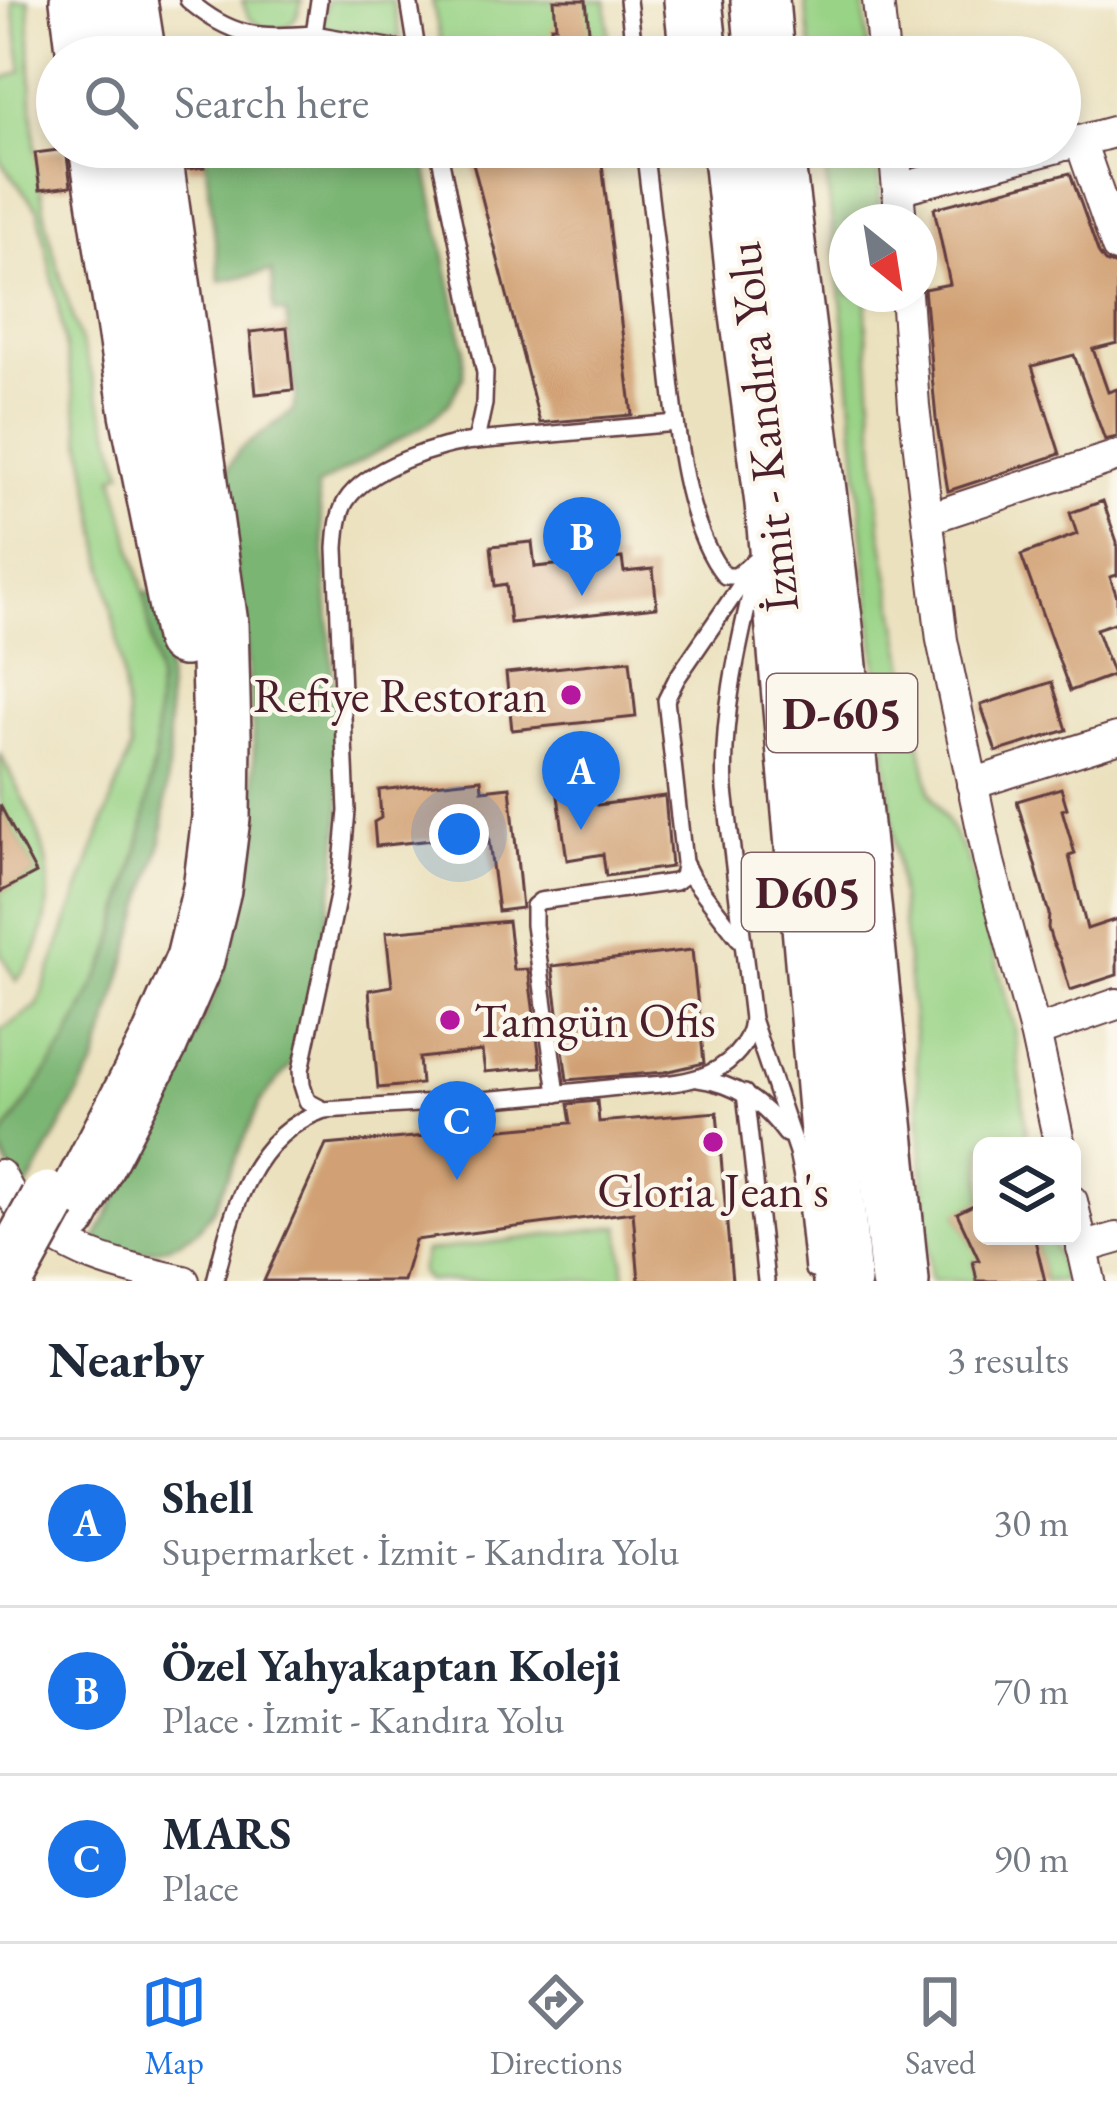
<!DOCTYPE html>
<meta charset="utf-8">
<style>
:root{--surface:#fff;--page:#f2f2f3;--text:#1f2937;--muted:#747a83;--line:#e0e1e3;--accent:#1a73e8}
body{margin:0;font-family:"EB Garamond",serif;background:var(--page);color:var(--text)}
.controls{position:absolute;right:36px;bottom:36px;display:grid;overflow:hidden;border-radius:18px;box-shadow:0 6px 18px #0003}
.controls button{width:108px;height:108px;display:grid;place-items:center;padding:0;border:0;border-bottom:3px solid var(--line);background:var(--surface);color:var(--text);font:60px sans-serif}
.compass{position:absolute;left:829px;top:204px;width:108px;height:108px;border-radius:50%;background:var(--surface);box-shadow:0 6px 18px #0003;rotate:150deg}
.you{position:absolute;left:459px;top:834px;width:42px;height:42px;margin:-30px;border:9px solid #fff;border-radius:50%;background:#1a73e8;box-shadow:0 0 0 18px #1a73e833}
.badge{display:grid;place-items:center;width:78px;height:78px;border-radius:50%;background:var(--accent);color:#fff;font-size:39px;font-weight:700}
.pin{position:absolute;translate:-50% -99px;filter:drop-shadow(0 3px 6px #0008)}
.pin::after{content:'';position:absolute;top:63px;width:42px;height:36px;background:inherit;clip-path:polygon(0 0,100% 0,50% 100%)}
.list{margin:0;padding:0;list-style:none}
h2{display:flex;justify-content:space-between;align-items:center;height:156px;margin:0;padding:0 48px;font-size:51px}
h2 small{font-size:39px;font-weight:400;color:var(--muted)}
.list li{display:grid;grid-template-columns:78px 1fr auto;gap:36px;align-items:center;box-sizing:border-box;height:168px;padding:0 48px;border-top:3px solid var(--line)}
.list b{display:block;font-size:45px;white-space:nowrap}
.list p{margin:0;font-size:39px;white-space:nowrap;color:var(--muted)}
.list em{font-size:39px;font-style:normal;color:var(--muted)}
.icon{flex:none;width:66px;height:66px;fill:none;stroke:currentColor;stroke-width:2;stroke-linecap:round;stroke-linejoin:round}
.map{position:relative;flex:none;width:1117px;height:1281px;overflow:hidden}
.search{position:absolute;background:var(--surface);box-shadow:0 6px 18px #0003;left:36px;right:36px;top:36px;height:132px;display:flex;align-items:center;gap:30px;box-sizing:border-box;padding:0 42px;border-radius:66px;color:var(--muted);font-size:45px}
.sheet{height:660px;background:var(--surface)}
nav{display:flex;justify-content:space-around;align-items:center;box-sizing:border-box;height:168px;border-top:3px solid var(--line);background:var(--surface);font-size:33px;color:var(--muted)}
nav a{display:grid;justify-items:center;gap:6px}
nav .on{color:var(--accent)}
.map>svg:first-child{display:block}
.green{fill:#99d386;stroke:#727958;stroke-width:3}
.forest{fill:#7ab573;stroke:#626a4f;stroke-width:3}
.building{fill:#d1a174}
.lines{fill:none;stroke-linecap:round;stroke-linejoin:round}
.lane-casing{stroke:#623c41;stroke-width:20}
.street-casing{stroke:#623c41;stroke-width:34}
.highway-casing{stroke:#623c41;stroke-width:62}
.lane{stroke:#fff;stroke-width:15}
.street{stroke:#fff;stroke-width:30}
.highway{stroke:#fff;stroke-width:57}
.highway-bridge-casing{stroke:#623c41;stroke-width:62;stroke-linecap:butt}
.highway-bridge{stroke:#fff;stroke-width:57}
.poi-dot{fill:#b5179e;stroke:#fbf7ec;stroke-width:4.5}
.labels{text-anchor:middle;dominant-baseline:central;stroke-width:9;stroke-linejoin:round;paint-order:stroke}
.shield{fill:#fbf7ec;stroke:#7f6065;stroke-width:3}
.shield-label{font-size:45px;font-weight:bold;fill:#4a1f2b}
.street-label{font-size:48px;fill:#4a1f2b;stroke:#fbf7ec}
.poi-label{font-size:48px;fill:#4a1f2b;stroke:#fbf7ec;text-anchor:end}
</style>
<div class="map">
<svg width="1117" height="1281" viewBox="0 0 1117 1281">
<rect width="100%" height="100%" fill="#fbf7ec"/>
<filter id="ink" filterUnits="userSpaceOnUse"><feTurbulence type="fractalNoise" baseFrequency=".00833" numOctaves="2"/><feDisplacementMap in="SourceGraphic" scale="24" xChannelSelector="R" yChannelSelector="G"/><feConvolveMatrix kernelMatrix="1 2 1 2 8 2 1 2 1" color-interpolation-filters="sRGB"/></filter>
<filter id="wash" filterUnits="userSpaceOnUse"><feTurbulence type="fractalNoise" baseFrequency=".004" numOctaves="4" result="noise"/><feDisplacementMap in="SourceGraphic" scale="48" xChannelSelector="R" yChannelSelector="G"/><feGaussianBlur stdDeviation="2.7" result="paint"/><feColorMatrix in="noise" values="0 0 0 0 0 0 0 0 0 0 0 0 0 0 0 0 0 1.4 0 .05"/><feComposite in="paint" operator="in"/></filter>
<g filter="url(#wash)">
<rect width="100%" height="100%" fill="#ebe1be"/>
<g class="green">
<path d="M12 0H29C31 72 31 142 45 213 63 302 98 386 123 472L114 476 144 593 158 682 155 755 143 829 110 954 65 1045 0 1141V1031L37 1006 131 748 119 650 58 304 38 210 0 161V80L22 71Z"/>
<path d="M242 0H302C300 6 299 14 295 19 285 33 260 31 250 18 248 16 243 3 242 0Z"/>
<path d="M327 0H392L401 38 322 29Z"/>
<path d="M432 0H606L610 57H444Z"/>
<path d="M805 0H863L869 57H812Z"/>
<path d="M823 147H876L880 191 876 222H847V294H868L866 316 881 530 911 697 930 792 967 857 1015 1027 1028 1146H982V1201L957 1214 973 1246 1022 1236H1051L1064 1281H1045L1036 1246 973 1261 977 1281H930L915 1038 864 545 848 359Z"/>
<path d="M0 753C13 781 36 819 43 848 55 891 47 948 16 981L0 952V892L36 873 0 805Z"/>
<path d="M620 1226 625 1281H428L420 1272 425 1251Z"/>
</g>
<g class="forest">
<path d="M204 147H422L464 347 463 377 450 402 428 423 317 486 324 546 341 803 336 871 310 1005 293 1062 262 1099 213 1210 198 1230 180 1242 156 1250 136 1252 92 1247C119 1192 146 1137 173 1082 199 1028 227 972 241 913 273 775 240 616 223 477L239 450 293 411 296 396 286 314 274 311 272 271 220 281Z"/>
<path d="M156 592 167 663 169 756 162 840 96 1062 24 1194 0 1150V1141L65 1045 110 954 127 895 143 829 155 755 158 682 144 593Z"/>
</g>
<g id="blocks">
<g class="building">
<path d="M554 0H586L591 51H551V26H556Z"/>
<path d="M185 147H201L204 167 188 169Z"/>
<path d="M552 147H600L632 415 540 423 472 159Z"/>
<path d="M66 149 71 186 40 190 35 153Z"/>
<path d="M1070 173 1099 254 1105 262 1117 266V343L1093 349 1108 392 1117 389V437L1105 440 1074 355 1032 366 1060 454 948 491 936 419 924 289 950 284 934 208Z"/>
<path d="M287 328 293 390 256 394 250 332Z"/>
<path d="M1103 501 1117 542V575L1110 577 1117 597V622L1096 629 1113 675 1070 691 1021 555 1077 534 1070 513Z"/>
<path d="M532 542 535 567 622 558 624 572 653 569 657 607 510 623 506 584 495 586 491 546Z"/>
<path d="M630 660 636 717 512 730 506 673Z"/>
<path d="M1052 682 1067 730 996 752 981 705Z"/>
<path d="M481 779 482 790 510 787 522 908 498 911 488 834 376 846 374 822 381 818 379 790Z"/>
<path d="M1061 788 1067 808 1062 810 1075 854 1069 856 1087 929 1117 919V975L1070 990 1061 959 1052 941 1048 928 1049 914 1017 801Z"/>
<path d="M594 791 597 805 665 796 671 867 606 876 603 854 567 860 558 796Z"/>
<path d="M0 805 36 873 0 892Z"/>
<path d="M508 921 514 970 528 969 541 1067 485 1072 482 1051 419 1058 421 1084 378 1088 369 990 392 986 386 932Z"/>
<path d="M692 950 704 1063 665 1072 567 1080 552 966Z"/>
<path d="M597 1101 599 1122 717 1112 732 1281H639L633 1212 415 1240 403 1281H264L326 1145 571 1123 568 1104Z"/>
<path d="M982 1201V1236H1034L1045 1281H977L973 1261 979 1260 957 1213Z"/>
</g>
</g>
</g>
<g filter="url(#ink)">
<use href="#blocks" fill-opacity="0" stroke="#623c41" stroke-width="3"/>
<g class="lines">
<g class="lane-casing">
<g id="lane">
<path d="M188 0C232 38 257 38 314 34L319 0"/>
<path d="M409 0 418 56"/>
<path d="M628 0 635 57"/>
<path d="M314 34 417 52"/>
<path d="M438 147 485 373 484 404 476 441C440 443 366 469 346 501 338 514 337 533 336 548L347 811 340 886 301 1070 302 1085 307 1101 324 1110C419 1104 514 1099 609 1088 637 1085 672 1086 700 1077 726 1068 750 1047 752 1019"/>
<path d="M644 147C651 209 659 271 666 333 674 403 680 521 725 576H736L759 557"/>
<path d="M476 441 676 423"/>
<path d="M756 570C739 643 721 715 725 790L752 1019 797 1152 805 1193 813 1270"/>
<path d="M739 939 692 878 684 862 666 700 677 678 751 570"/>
<path d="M698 1079C737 1084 763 1103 786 1134"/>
<path d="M745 1093 766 1281"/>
<path d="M557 1094 534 925V906L540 901 675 882 682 877 684 865"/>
<path d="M215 1281C232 1212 250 1136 324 1110"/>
</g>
</g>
<g class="street-casing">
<g id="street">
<path d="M878 0 884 57"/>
<path d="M1080 141 1117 247"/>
<path d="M1065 145 1117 131"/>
<path d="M894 147 901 222"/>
<path d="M898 189 1058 147"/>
<path d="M906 294 914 406 942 640 989 862 1035 1032 1060 1146"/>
<path d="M929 518 1117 456"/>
<path d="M972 784 1117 738"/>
<path d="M1035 1032 1117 1004"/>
<path d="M0 1175C6 1186 12 1199 21 1208 64 1256 124 1268 184 1281"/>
<path d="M1072 1201 1090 1281"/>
<path d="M1082 1248 1117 1238"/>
</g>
</g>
<g class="highway-casing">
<g id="highway">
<path d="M79 0 86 57"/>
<path d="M128 0 137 57"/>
<path d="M693 0 699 57"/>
<path d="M760 0 765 57"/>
<path d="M98 147 139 413 184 637"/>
<path d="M731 147 748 307 774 503 842 1281"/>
<path d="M774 147 834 627 900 1281"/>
<path d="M69 1215 159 1042 195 959 212 889 221 818 222 736 219 624 152 147"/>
</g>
</g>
<use href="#lane" class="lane"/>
<use href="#street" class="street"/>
<use href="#highway" class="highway"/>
<g class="highway-bridge-casing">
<path id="highway-bridge" d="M4 1281 48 1201"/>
</g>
<use href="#highway-bridge" class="highway-bridge"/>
</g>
</g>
<g class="poi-dot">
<circle cx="571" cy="695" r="12"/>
<circle cx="450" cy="1020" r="12"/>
<circle cx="713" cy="1142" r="12"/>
</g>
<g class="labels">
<g class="shield">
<rect x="767" y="674" width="150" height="78" rx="9"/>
<rect x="742" y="853" width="132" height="78" rx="9"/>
</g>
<g class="shield-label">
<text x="842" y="713">D-605</text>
<text x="808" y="892">D605</text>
</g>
<g class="street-label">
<text transform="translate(762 427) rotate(-96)">İzmit - Kandıra Yolu</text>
</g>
<g class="poi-label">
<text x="547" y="695">Refiye Restoran</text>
<text x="474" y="1020" text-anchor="start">Tamgün Ofis</text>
<text x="713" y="1190" text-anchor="middle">Gloria Jean's</text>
</g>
</g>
</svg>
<div class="controls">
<button><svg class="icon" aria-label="layers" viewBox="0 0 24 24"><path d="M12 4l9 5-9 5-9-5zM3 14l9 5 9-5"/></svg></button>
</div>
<svg class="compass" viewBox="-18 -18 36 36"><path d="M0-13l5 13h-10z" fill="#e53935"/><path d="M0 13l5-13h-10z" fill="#747a83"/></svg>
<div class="you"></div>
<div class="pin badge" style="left:581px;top:830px">A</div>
<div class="pin badge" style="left:582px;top:596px">B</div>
<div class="pin badge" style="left:457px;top:1180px">C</div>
<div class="search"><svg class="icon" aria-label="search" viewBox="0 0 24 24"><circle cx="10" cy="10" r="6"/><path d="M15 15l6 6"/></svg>Search here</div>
</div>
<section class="sheet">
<h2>Nearby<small>3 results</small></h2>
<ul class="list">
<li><span class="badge">A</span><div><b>Shell</b><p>Supermarket · İzmit - Kandıra Yolu</p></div><em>30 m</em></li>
<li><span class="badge">B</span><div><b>Özel Yahyakaptan Koleji</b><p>Place · İzmit - Kandıra Yolu</p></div><em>70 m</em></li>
<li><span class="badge">C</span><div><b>MARS</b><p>Place</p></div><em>90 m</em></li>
</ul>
</section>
<nav>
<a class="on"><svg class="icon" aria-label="map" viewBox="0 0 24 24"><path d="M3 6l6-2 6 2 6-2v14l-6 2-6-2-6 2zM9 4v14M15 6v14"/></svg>Map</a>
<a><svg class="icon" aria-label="directions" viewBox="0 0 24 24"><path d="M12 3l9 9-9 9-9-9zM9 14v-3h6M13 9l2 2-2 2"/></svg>Directions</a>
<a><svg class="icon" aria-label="saved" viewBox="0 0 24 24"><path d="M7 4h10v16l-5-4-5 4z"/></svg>Saved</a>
</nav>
